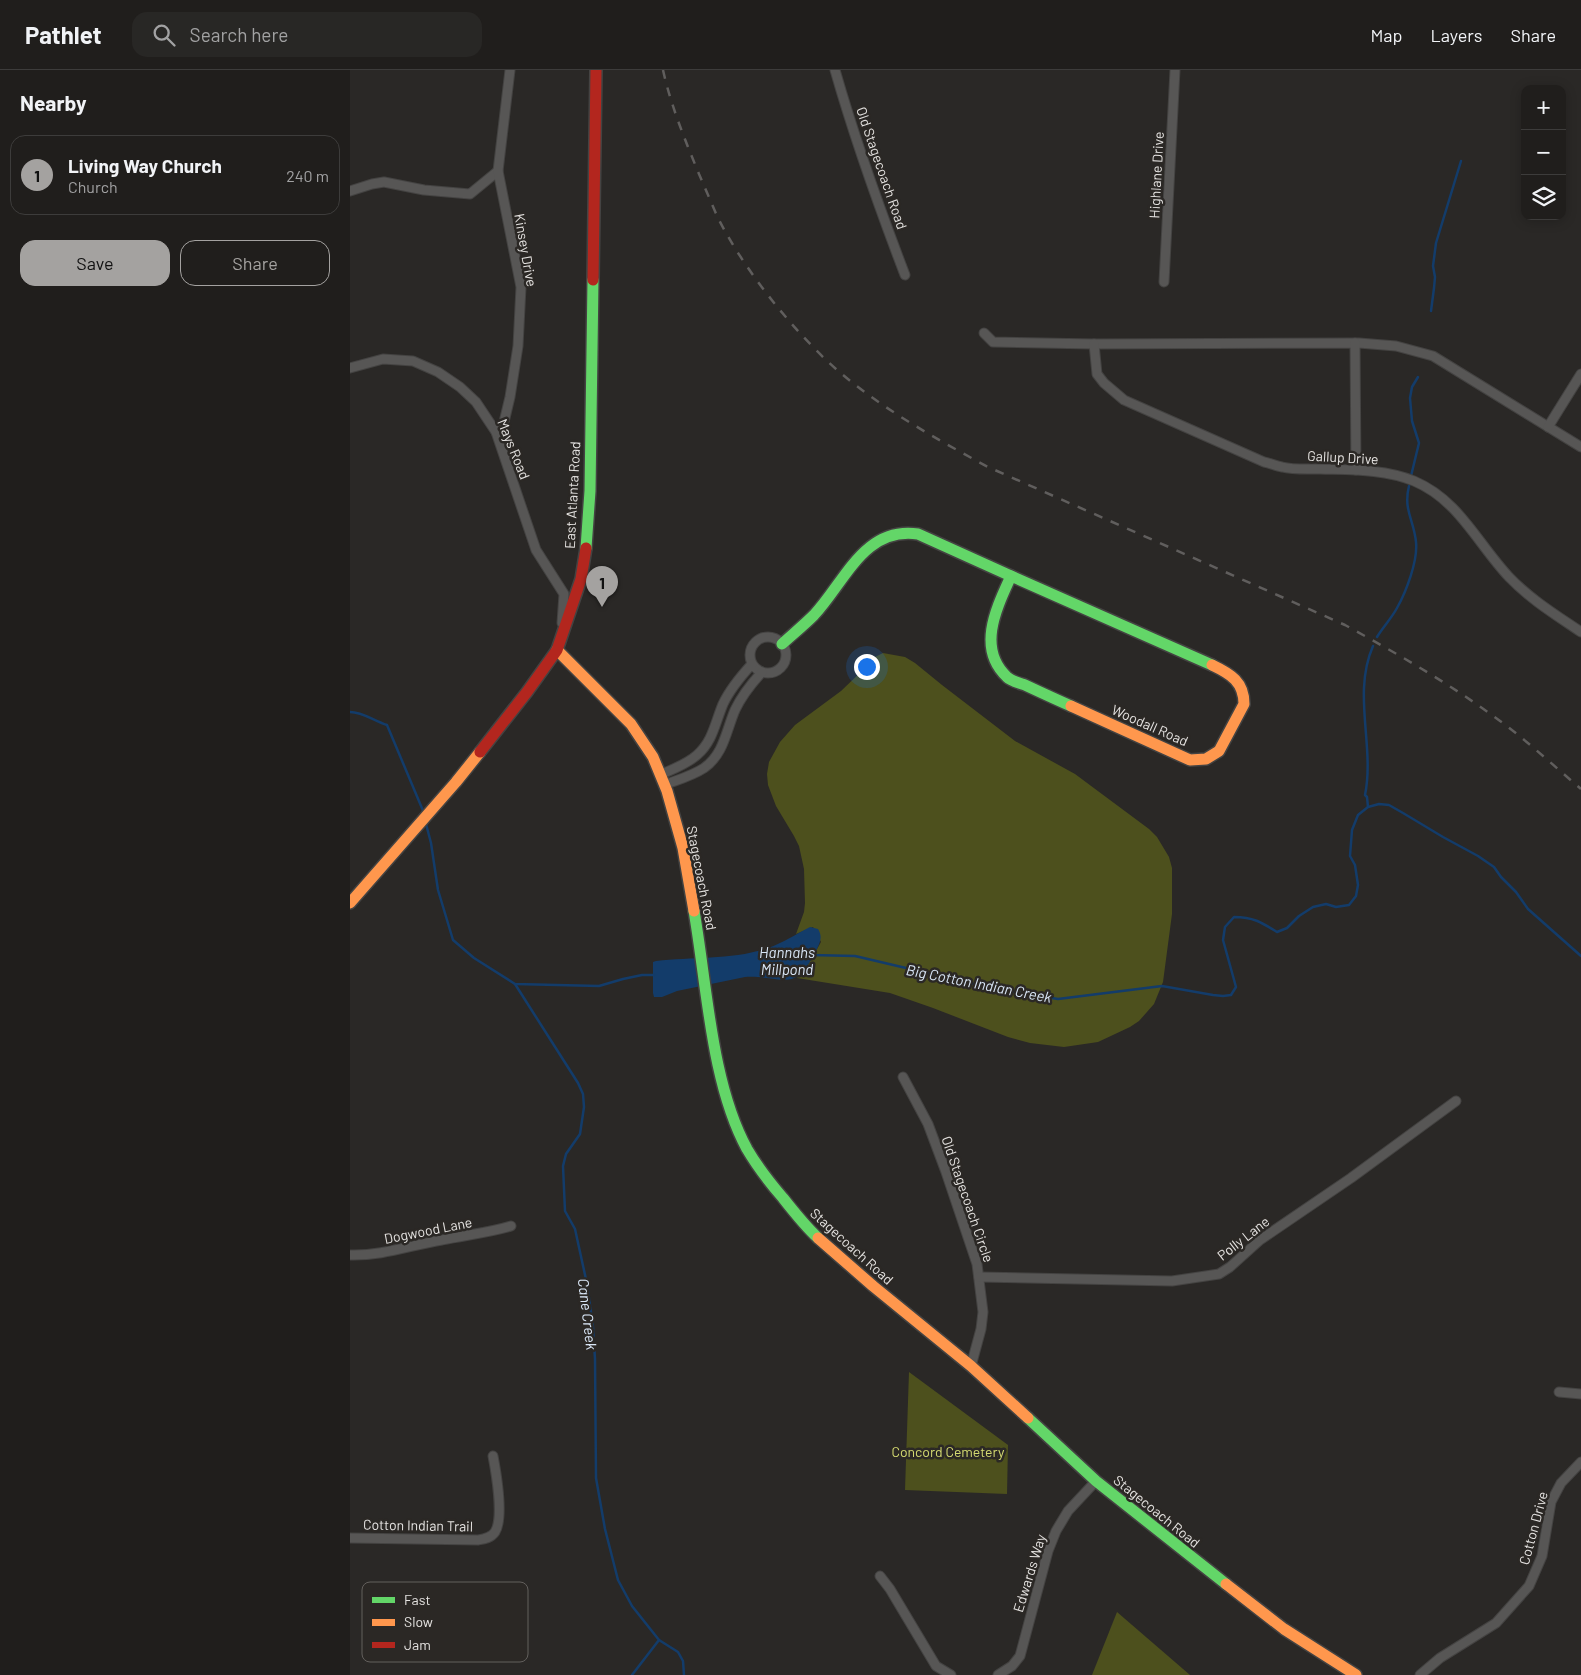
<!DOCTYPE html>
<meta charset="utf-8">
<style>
:root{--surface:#201e1c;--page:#282725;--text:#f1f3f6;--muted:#a2a2a3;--line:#3d3c3b;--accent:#a4a2a0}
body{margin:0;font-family:Barlow,sans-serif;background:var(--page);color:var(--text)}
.controls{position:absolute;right:15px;top:15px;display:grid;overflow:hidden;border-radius:10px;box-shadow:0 2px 12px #0003}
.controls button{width:45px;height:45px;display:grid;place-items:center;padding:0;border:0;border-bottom:1px solid var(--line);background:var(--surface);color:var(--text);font:25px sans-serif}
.you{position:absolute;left:516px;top:596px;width:18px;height:18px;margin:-12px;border:4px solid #fff;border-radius:50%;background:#1a73e8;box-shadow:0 0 0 8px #1a73e833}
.badge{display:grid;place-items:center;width:32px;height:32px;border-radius:50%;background:var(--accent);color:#111;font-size:16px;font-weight:700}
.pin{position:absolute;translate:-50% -41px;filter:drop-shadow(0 1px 2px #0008)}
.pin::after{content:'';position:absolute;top:26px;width:18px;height:15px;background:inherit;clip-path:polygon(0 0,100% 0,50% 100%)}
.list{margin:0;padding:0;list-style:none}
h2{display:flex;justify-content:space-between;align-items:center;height:65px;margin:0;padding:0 20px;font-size:21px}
h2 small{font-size:16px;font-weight:400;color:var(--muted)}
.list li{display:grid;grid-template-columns:32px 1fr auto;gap:15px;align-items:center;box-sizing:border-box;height:80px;margin:0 10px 10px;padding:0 10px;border:1px solid var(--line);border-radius:15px}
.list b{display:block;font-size:19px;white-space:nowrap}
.list p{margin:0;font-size:16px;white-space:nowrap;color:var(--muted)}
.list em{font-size:16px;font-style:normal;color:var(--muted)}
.actions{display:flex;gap:10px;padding:15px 20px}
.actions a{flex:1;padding:11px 0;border:1px solid var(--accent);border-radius:15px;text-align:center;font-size:18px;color:var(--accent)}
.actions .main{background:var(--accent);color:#111}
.icon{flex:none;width:28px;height:28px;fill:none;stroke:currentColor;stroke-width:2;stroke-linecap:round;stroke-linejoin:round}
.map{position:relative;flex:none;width:1231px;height:1605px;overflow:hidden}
header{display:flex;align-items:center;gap:30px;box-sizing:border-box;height:70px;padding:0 25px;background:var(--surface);border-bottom:1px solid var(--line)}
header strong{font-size:24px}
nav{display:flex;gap:28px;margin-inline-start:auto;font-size:18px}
.search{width:350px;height:45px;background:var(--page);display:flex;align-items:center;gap:12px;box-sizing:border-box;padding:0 18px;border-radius:15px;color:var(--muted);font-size:19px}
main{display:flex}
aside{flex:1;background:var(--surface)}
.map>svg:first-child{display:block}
.green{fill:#4d501d}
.water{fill:#133c6a}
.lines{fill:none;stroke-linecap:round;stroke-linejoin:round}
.stream{stroke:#133c6a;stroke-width:2.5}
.street-casing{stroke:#444342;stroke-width:11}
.fast-casing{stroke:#444342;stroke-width:14}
.slow-casing{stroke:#444342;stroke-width:14}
.jam-casing{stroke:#444342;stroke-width:14}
.street{stroke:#575655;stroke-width:9}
.fast{stroke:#63d668;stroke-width:11}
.slow{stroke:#ff974d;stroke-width:11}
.jam{stroke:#b3261e;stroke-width:11}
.rail{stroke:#605e5d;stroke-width:2.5;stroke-dasharray:9 9;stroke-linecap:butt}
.labels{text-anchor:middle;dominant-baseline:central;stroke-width:5;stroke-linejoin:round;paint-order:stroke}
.street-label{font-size:14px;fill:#e5e3e1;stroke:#2b2825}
.park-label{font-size:14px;fill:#d5db71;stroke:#2b2825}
.water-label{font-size:15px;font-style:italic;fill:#d9e6f6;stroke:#2b2825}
.key{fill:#2b2825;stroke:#63605d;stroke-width:1}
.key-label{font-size:14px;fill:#e5e3e1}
</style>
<header>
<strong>Pathlet</strong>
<div class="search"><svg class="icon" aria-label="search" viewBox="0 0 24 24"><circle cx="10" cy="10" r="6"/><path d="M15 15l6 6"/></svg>Search here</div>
<nav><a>Map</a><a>Layers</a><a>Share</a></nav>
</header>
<main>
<aside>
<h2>Nearby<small></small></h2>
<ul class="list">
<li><span class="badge">1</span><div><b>Living Way Church</b><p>Church</p></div><em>240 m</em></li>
</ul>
<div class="actions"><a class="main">Save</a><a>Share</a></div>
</aside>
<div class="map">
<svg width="1231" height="1605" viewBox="0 0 1231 1605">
<rect width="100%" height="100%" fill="#2a2826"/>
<g class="green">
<path d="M533 583 555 587 565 593 592 615 665 671 725 704 799 759 807 767 819 787 822 798V844L813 912 804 934 789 951 780 957 748 972 714 977 680 973 658 967 583 938 540 923 447 908 455 900 471 872 463 857 446 864 454 842 455 833 454 799 449 776 444 766 426 736 418 715 417 704 419 692 430 672 445 655 491 621 516 597 523 588Z"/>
<path d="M559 1302 658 1375 657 1424 555 1420Z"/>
<path d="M767 1542 840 1605H742Z"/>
</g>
<path class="water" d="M460 857 468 859C473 867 470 873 466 881 443 925 435 905 395 907L327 921 312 927H304L303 923V892L306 891C342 887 384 890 418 878 433 873 446 864 460 857Z"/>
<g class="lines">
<g class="stream">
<path d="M1081 241 1084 218 1085 207 1083 196 1086 173 1111 91"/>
<path d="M1061 406 1069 373 1062 351 1060 328 1062 317 1068 307"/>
<path d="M1027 567C1033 557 1041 549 1047 538 1056 522 1068 491 1066 472 1064 450 1053 440 1059 416"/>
<path d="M0 642C13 642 24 651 37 655L74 743"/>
<path d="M1018 737 1017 727 1015 725C1025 676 1002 624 1023 576"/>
<path d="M76 754 81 773 88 820 103 870 124 888 165 914 249 916 273 909 292 905H304"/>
<path d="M461 885 505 886 641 918 708 929 812 916 863 925 873 926 881 925 886 917 873 870 875 857 884 847C903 847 911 852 927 862L937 858 949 846 963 837 976 834 986 837 999 835 1006 826 1008 815 1005 795 1000 786 1002 760 1008 745 1018 737 1029 734 1039 735 1053 743 1093 767 1128 786 1144 797 1151 807 1166 822 1178 839 1231 886"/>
<path d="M165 914 228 1013 233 1024 234 1037 230 1064 216 1084 213 1096 215 1141 225 1159 237 1214 243 1257 245 1289 246 1408 255 1459 268 1510 282 1536 309 1570 328 1582 333 1591 334 1605"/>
<path d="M282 1605 309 1570"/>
</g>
<g class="street-casing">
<g id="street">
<path d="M485 0C505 70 529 137 555 205"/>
<path d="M0 121 22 114 34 112 74 120 120 124 148 101"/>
<path d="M814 212 825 0"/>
<path d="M634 263 643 272 744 274 1009 273 1046 276 1083 286 1231 377"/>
<path d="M1005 273 1006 400"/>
<path d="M744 274 747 304 754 313 774 330 914 392C920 393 926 396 932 397 944 400 957 399 970 399 1001 400 1034 399 1064 411 1109 430 1127 473 1159 507 1180 529 1206 545 1231 562"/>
<path d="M0 298 33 289 63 291 88 302 110 317 126 332 146 362 186 480 214 524 212 553"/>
<path d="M1198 357 1231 304"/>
<path d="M146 362 154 352 160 327 168 276 171 217 148 101 160 0"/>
<circle cx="418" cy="585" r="18"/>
<path d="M310 705C323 699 337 694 347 685 363 671 365 653 373 634 380 619 391 606 402 594"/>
<path d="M314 715C327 710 342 706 354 698 374 684 376 661 385 640 392 625 401 614 412 602"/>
<path d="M553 1007 578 1054 596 1102 627 1194 633 1242 631 1259 621 1296"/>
<path d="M0 1185C32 1186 61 1175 92 1170 115 1165 138 1163 161 1156"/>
<path d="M629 1207 822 1211 869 1204 880 1197 910 1170 1001 1108 1106 1031"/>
<path d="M1209 1322 1231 1324"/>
<path d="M0 1468 128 1470C134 1469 141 1468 145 1462 154 1448 146 1402 143 1386"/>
<path d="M530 1506 540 1519 586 1596 601 1605"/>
<path d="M648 1605 662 1596 670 1586 698 1481 706 1461 718 1441 746 1411"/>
<path d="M1070 1605 1090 1588 1146 1553 1179 1516 1192 1486 1201 1432 1211 1413 1231 1392"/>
</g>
</g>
<g class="fast-casing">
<g id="fast">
<path d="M236 478 240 421 243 210"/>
<path d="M661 506 862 595"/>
<path d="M432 574C443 564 454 555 464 545 495 512 514 456 568 464L661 506C647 537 626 578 657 607 661 611 669 613 675 615 690 622 705 629 721 636"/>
<path d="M344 841C357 915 361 1013 397 1079 407 1096 420 1113 433 1128 444 1142 455 1156 468 1168"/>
<path d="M678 1348 746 1411 876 1514"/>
</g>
</g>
<g class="slow-casing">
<g id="slow">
<path d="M207 580 281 654 303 687 317 721 333 778 344 841"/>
<path d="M721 636 840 690 856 689 869 681 894 634C894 612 881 604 862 595"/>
<path d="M0 833 106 712 130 682"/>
<path d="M468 1168 523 1216 621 1296 678 1348"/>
<path d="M876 1514 934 1559 1006 1605"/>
</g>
</g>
<g class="jam-casing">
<g id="jam">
<path d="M243 210 246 0"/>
<path d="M130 682 177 622 207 580 231 509 236 478"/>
</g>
</g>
<use href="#street" class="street"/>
<use href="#fast" class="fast"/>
<use href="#slow" class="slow"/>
<use href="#jam" class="jam"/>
<path class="rail" d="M313 0C321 36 335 70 349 104 355 118 361 132 367 146 392 196 434 249 474 288 521 333 581 366 638 397L995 555C1055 588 1114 622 1167 664 1189 682 1210 701 1231 719"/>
</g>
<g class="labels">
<g class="street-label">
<text transform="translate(532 98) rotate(71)">Old Stagecoach Road</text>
<text transform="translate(806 105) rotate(-87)">Highlane Drive</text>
<text transform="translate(176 180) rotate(80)">Kinsey Drive</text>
<text transform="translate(164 379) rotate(68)">Mays Road</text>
<text transform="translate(993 387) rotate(3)">Gallup Drive</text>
<text transform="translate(222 425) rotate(-87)">East Atlanta Road</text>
<text transform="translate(800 655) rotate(24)">Woodall Road</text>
<text transform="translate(352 808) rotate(79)">Stagecoach Road</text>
<text transform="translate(618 1129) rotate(71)">Old Stagecoach Circle</text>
<text transform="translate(78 1160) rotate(-11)">Dogwood Lane</text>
<text transform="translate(893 1168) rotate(-38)">Polly Lane</text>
<text transform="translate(502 1176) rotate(42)">Stagecoach Road</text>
<text transform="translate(807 1441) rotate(39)">Stagecoach Road</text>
<text transform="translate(68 1455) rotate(1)">Cotton Indian Trail</text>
<text transform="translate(1183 1458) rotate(-75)">Cotton Drive</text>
<text transform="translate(679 1503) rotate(-73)">Edwards Way</text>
</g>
<g class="park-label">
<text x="598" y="1381">Concord Cemetery</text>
</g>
<g class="water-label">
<text x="437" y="882">Hannahs<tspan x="437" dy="17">Millpond</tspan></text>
<text transform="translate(629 913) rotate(11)">Big Cotton Indian Creek</text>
<text transform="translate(238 1244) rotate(83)">Cane Creek</text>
</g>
</g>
<rect x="12" y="1512" width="166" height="80" rx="8" class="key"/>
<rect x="22" y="1527" width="23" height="6" fill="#63d668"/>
<rect x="22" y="1549" width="23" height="7" fill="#ff974d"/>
<rect x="22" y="1572" width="23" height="6" fill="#b3261e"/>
<g class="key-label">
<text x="54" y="1535">Fast</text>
<text x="54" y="1557">Slow</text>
<text x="54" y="1580">Jam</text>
</g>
</svg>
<div class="controls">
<button>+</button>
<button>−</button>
<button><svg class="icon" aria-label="layers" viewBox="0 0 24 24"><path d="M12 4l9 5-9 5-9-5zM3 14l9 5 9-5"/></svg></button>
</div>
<div class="you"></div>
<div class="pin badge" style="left:252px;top:537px">1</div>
</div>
</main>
